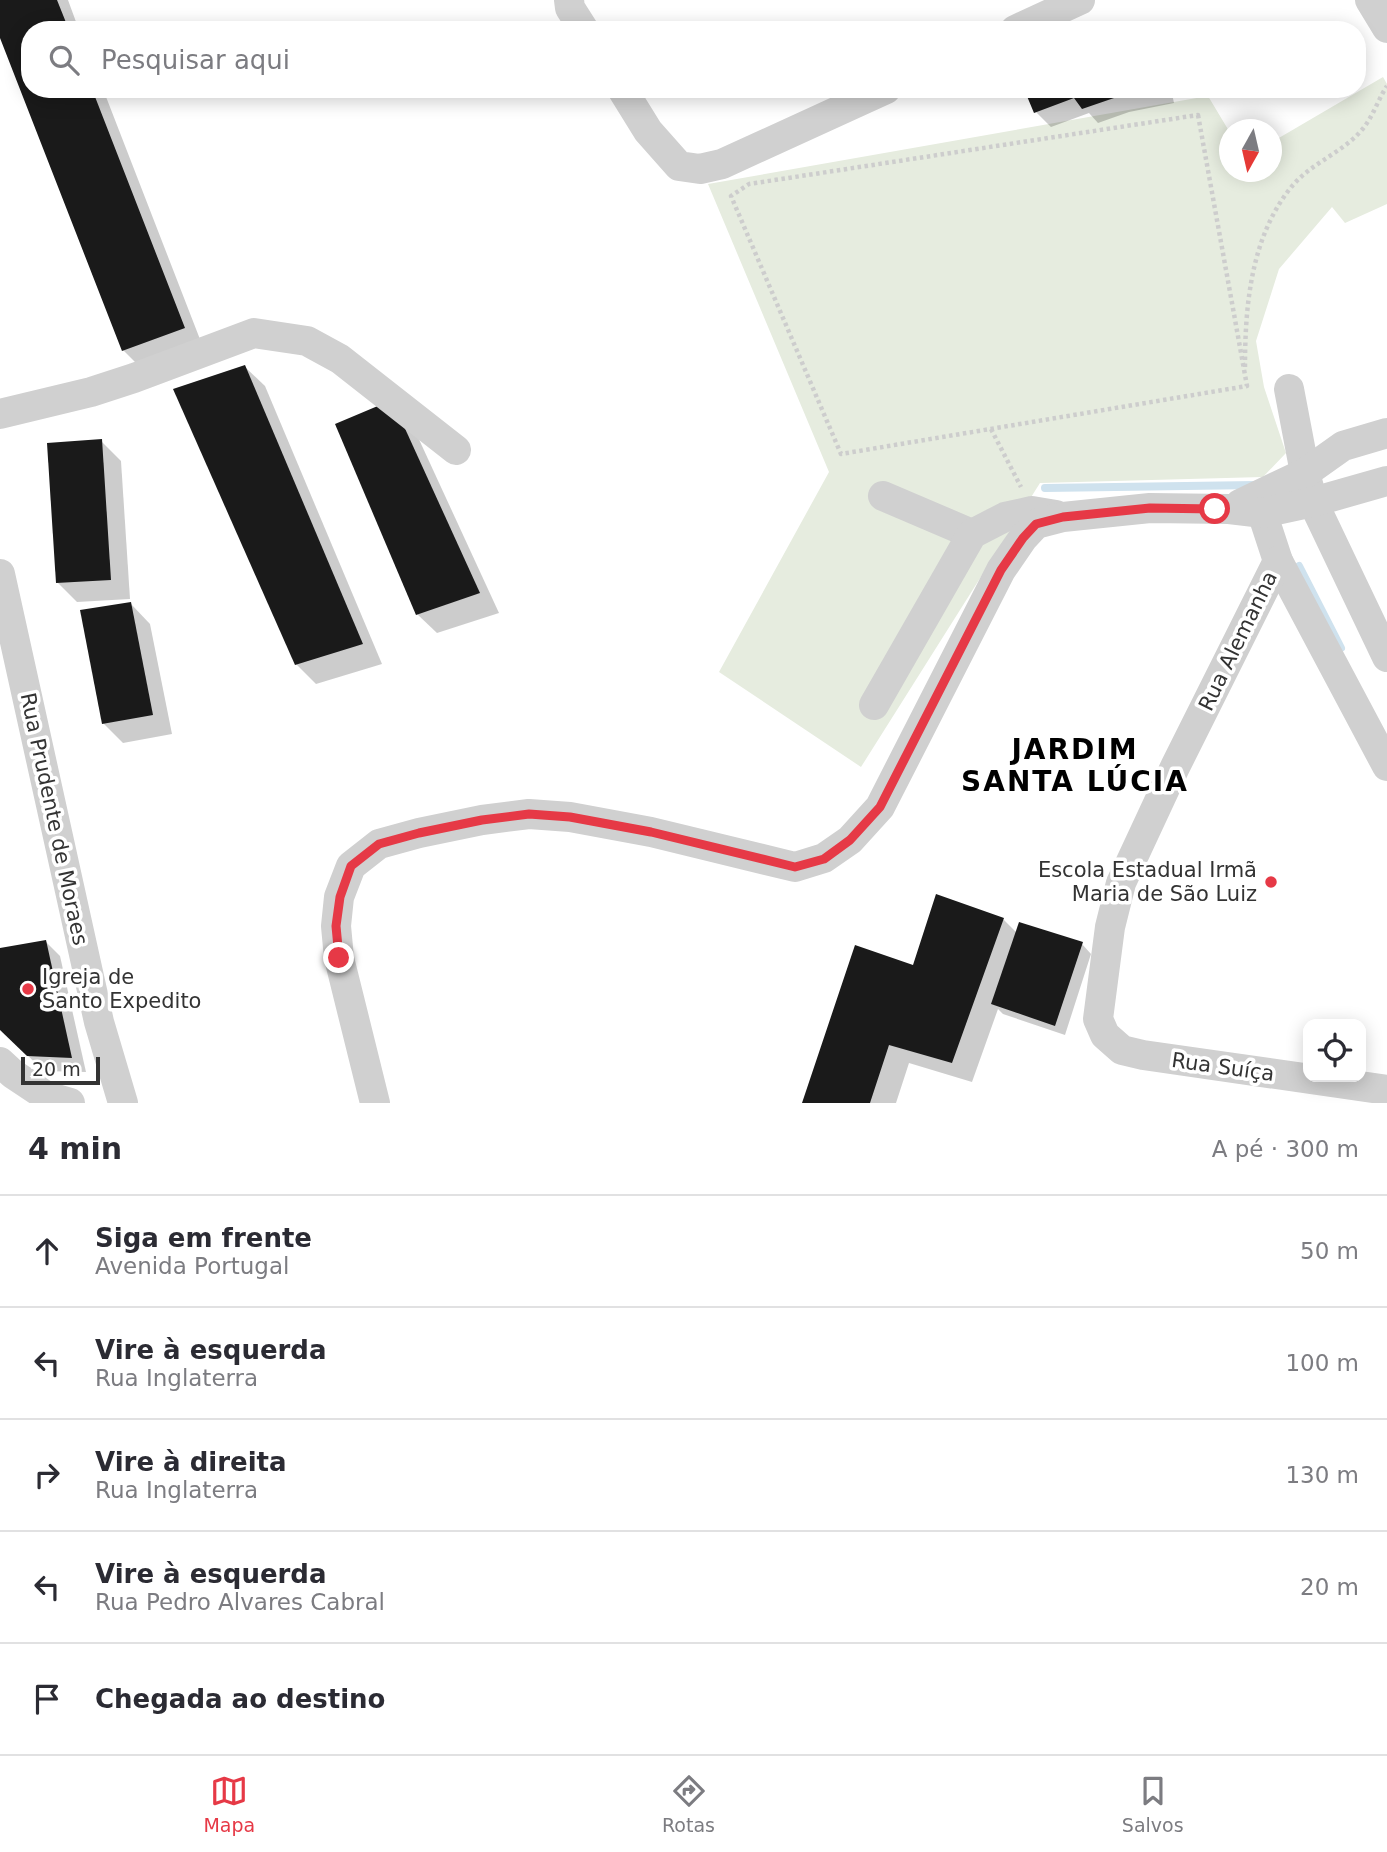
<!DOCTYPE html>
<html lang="pt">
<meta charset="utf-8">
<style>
:root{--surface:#fff;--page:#f2f2f3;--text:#2b2b33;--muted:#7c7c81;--line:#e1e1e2;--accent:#e63946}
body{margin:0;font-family:"DejaVu Sans",sans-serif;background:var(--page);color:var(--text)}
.controls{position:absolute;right:21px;bottom:21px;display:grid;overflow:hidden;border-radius:14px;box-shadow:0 4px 18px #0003}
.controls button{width:63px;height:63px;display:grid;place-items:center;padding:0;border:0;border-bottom:2px solid var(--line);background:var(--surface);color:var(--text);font:35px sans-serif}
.compass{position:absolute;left:1219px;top:119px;width:63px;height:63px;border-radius:50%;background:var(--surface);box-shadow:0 4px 18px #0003;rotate:188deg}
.scale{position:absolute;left:21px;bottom:18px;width:79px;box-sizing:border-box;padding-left:7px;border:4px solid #333;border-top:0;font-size:19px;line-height:24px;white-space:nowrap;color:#333;-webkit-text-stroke:5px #fff;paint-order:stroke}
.stop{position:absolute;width:21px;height:21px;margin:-16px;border:5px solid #e63946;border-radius:50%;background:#fff}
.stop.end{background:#e63946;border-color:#fff;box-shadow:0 2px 7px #0008}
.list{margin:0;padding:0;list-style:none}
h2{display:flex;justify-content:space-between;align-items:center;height:91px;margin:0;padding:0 28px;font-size:30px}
h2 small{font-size:23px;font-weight:400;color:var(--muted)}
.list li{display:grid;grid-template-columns:46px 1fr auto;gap:21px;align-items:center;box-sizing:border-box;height:112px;padding:0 28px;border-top:2px solid var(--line)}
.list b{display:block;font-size:26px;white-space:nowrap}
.list p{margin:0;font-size:23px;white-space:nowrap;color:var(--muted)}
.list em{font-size:23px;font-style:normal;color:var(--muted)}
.icon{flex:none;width:38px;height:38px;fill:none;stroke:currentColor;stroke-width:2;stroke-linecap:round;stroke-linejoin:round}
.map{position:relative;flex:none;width:1387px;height:1103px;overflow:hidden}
.search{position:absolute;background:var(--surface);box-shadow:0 4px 18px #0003;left:21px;right:21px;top:21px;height:77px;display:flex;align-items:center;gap:18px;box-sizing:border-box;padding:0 24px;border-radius:28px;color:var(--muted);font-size:26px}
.sheet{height:651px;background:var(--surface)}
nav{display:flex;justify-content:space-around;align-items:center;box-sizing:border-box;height:98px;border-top:2px solid var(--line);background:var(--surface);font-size:19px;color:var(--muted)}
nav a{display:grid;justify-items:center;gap:4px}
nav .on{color:var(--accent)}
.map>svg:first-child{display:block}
.green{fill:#e6ecdf}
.shadow{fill:#0003}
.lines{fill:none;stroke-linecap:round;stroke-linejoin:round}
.stream{stroke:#cfe2ee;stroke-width:8}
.building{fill:#1a1a1a}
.path{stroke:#cdcdcd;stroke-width:4.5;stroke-dasharray:3.5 3.5;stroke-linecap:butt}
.minor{stroke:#d0d0d0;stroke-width:30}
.route{stroke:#e63946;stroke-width:9}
.poi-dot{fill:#e63946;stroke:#fff;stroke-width:2.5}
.labels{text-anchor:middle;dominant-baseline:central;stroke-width:7;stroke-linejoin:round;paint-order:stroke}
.street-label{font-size:21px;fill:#333;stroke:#fff}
.poi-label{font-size:21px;fill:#333;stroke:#fff;text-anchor:end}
.district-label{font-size:28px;font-weight:bold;letter-spacing:2px;fill:#000;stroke:#fff}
</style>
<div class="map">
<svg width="1387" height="1103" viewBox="0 0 1387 1103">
<rect width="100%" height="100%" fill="#fff"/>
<path class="green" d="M1383 77 1387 84V204L1345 223 1332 207 1279 269 1256 341 1264 387 1286 453 1263 477 1040 483 861 767 719 672 829 472 708 184 1208 96 1229 131 1230 172H1272V142Z"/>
<g class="shadow">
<path d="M0 0H68L79 30H30V89H103L203 347 143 370 123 350 0 33Z"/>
<path d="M1026 89H1171L1174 103 1129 112 1098 123 1089 113 1051 127 1036 112Z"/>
<path d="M245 367 265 386 382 664 316 684 296 664Z"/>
<path d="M411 422 499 613 437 633 417 614 337 425Z"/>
<path d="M101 441 121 461 130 599 77 602 57 582Z"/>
<path d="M131 604 150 624 172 734 123 743 103 723Z"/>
<path d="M937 897 1004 920 1017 933 1082 944 1091 954 1065 1035 1003 1014 998 1009 972 1082 909 1063 896 1103H804L914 967Z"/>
<path d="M45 941 60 956 86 1072 43 1071 0 1027V950Z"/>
</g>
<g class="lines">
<g class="stream">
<path d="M1045 488 1256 485"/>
<path d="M1299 566 1341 648"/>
</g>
</g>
<g class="building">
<path d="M0 0H57L69 30H30V89H92L185 328 122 351 0 38Z"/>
<path d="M1024 89H1149V90L1114 98 1082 109 1074 98 1034 113Z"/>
<path d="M245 365 363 644 295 665 173 389Z"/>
<path d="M392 400 480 593 416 615 335 424Z"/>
<path d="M102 439 111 580 56 583 47 443Z"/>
<path d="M131 602 153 715 102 724 80 610Z"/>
<path d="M936 894 1004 918 952 1063 889 1045 870 1103H802L855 945 913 965Z"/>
<path d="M1019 922 1083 942 1055 1026 991 1004Z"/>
<path d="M46 940 72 1058 27 1056 0 1030V948Z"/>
</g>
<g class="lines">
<g class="path">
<path d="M1198 115 1247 386 841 454 731 196 749 184Z"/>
<path d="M1245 367C1245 305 1251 235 1293 185 1312 163 1341 153 1360 132 1373 118 1377 101 1387 86"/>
<path d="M991 429 1021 487"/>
</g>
<g class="minor">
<path d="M569 0 570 8 584 30"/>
<path d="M1370 0 1387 28"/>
<path d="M1015 30 1080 0"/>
<path d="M622 89 648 131 679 166 700 169 722 164 886 89"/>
<path d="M1289 389 1305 473 1313 502 1387 657"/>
<path d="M0 414 91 392 134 378 254 333 307 341 340 359 456 450"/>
<path d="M883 496 972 534"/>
<path d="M1257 497 1278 561 1387 766"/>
<path d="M1240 504 1305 473 1343 446 1387 433"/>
<path d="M1278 561 1175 767 1121 883 1110 927 1098 1019 1105 1035 1122 1050 1143 1055 1387 1090"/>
<path d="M0 574 99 1022 123 1103"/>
<path d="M874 705 972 534 1005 517 1032 511 1056 515"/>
<path d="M0 1062 13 1074 46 1096 70 1103"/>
<path d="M375 1103 339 958 336 926 339 897 351 866 379 844 419 833 482 820 529 814 570 817 651 832 795 867 824 858 850 840 880 807 1001 570 1023 538 1036 524 1063 517 1150 508 1229 509 1263 513 1313 502 1387 481"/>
</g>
</g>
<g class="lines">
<path class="route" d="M339 958 336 926 340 897 351 866 379 844 419 833 482 820 529 814 570 817 651 832 795 867 824 859 850 840 880 807 1001 570 1023 538 1036 524 1063 517 1150 508 1215 509"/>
</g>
<g class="poi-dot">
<circle cx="1271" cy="882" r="7"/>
<circle cx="28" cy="989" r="7"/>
</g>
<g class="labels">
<g class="street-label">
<text transform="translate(1238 641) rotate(-64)">Rua Alemanha</text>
<text transform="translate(54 819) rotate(78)">Rua Prudente de Moraes</text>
<text transform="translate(1223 1067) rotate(8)">Rua Suíça</text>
</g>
<g class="poi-label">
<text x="1257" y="870">Escola Estadual Irmã<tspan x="1257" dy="24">Maria de São Luiz</tspan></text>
<text x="42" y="977" text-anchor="start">Igreja de<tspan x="42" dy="24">Santo Expedito</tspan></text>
</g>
<g class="district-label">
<text x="1075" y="749">JARDIM<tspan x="1075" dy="32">SANTA LÚCIA</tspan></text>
</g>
</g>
</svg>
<div class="controls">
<button><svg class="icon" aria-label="locate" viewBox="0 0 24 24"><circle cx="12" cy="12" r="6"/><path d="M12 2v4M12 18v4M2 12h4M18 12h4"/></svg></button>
</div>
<svg class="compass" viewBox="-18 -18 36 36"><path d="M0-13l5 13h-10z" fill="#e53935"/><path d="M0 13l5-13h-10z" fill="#7c7c81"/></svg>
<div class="scale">20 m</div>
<div class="stop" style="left:1215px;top:509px"></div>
<div class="stop end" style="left:339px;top:958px"></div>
<div class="search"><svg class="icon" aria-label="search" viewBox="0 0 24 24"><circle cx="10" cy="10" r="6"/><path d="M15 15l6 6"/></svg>Pesquisar aqui</div>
</div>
<section class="sheet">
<h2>4 min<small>A pé · 300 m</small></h2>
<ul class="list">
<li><svg class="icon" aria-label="ahead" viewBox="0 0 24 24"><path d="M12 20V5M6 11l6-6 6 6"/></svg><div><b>Siga em frente</b><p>Avenida Portugal</p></div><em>50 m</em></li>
<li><svg class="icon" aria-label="left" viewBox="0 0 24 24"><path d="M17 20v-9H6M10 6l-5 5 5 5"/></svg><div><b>Vire à esquerda</b><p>Rua Inglaterra</p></div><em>100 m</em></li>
<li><svg class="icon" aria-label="right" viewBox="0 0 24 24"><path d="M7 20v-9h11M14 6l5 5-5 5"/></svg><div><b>Vire à direita</b><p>Rua Inglaterra</p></div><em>130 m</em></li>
<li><svg class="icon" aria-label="left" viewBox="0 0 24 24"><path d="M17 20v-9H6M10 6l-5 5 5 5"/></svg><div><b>Vire à esquerda</b><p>Rua Pedro Alvares Cabral</p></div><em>20 m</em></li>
<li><svg class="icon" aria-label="arrive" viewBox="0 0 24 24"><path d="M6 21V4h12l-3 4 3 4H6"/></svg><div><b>Chegada ao destino</b></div></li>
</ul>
</section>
<nav>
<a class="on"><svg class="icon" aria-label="map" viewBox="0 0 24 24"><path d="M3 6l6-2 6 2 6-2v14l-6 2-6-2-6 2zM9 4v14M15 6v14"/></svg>Mapa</a>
<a><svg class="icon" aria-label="directions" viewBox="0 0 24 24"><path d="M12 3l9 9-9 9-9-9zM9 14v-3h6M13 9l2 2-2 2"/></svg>Rotas</a>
<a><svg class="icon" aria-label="saved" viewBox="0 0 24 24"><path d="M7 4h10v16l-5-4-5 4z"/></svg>Salvos</a>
</nav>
